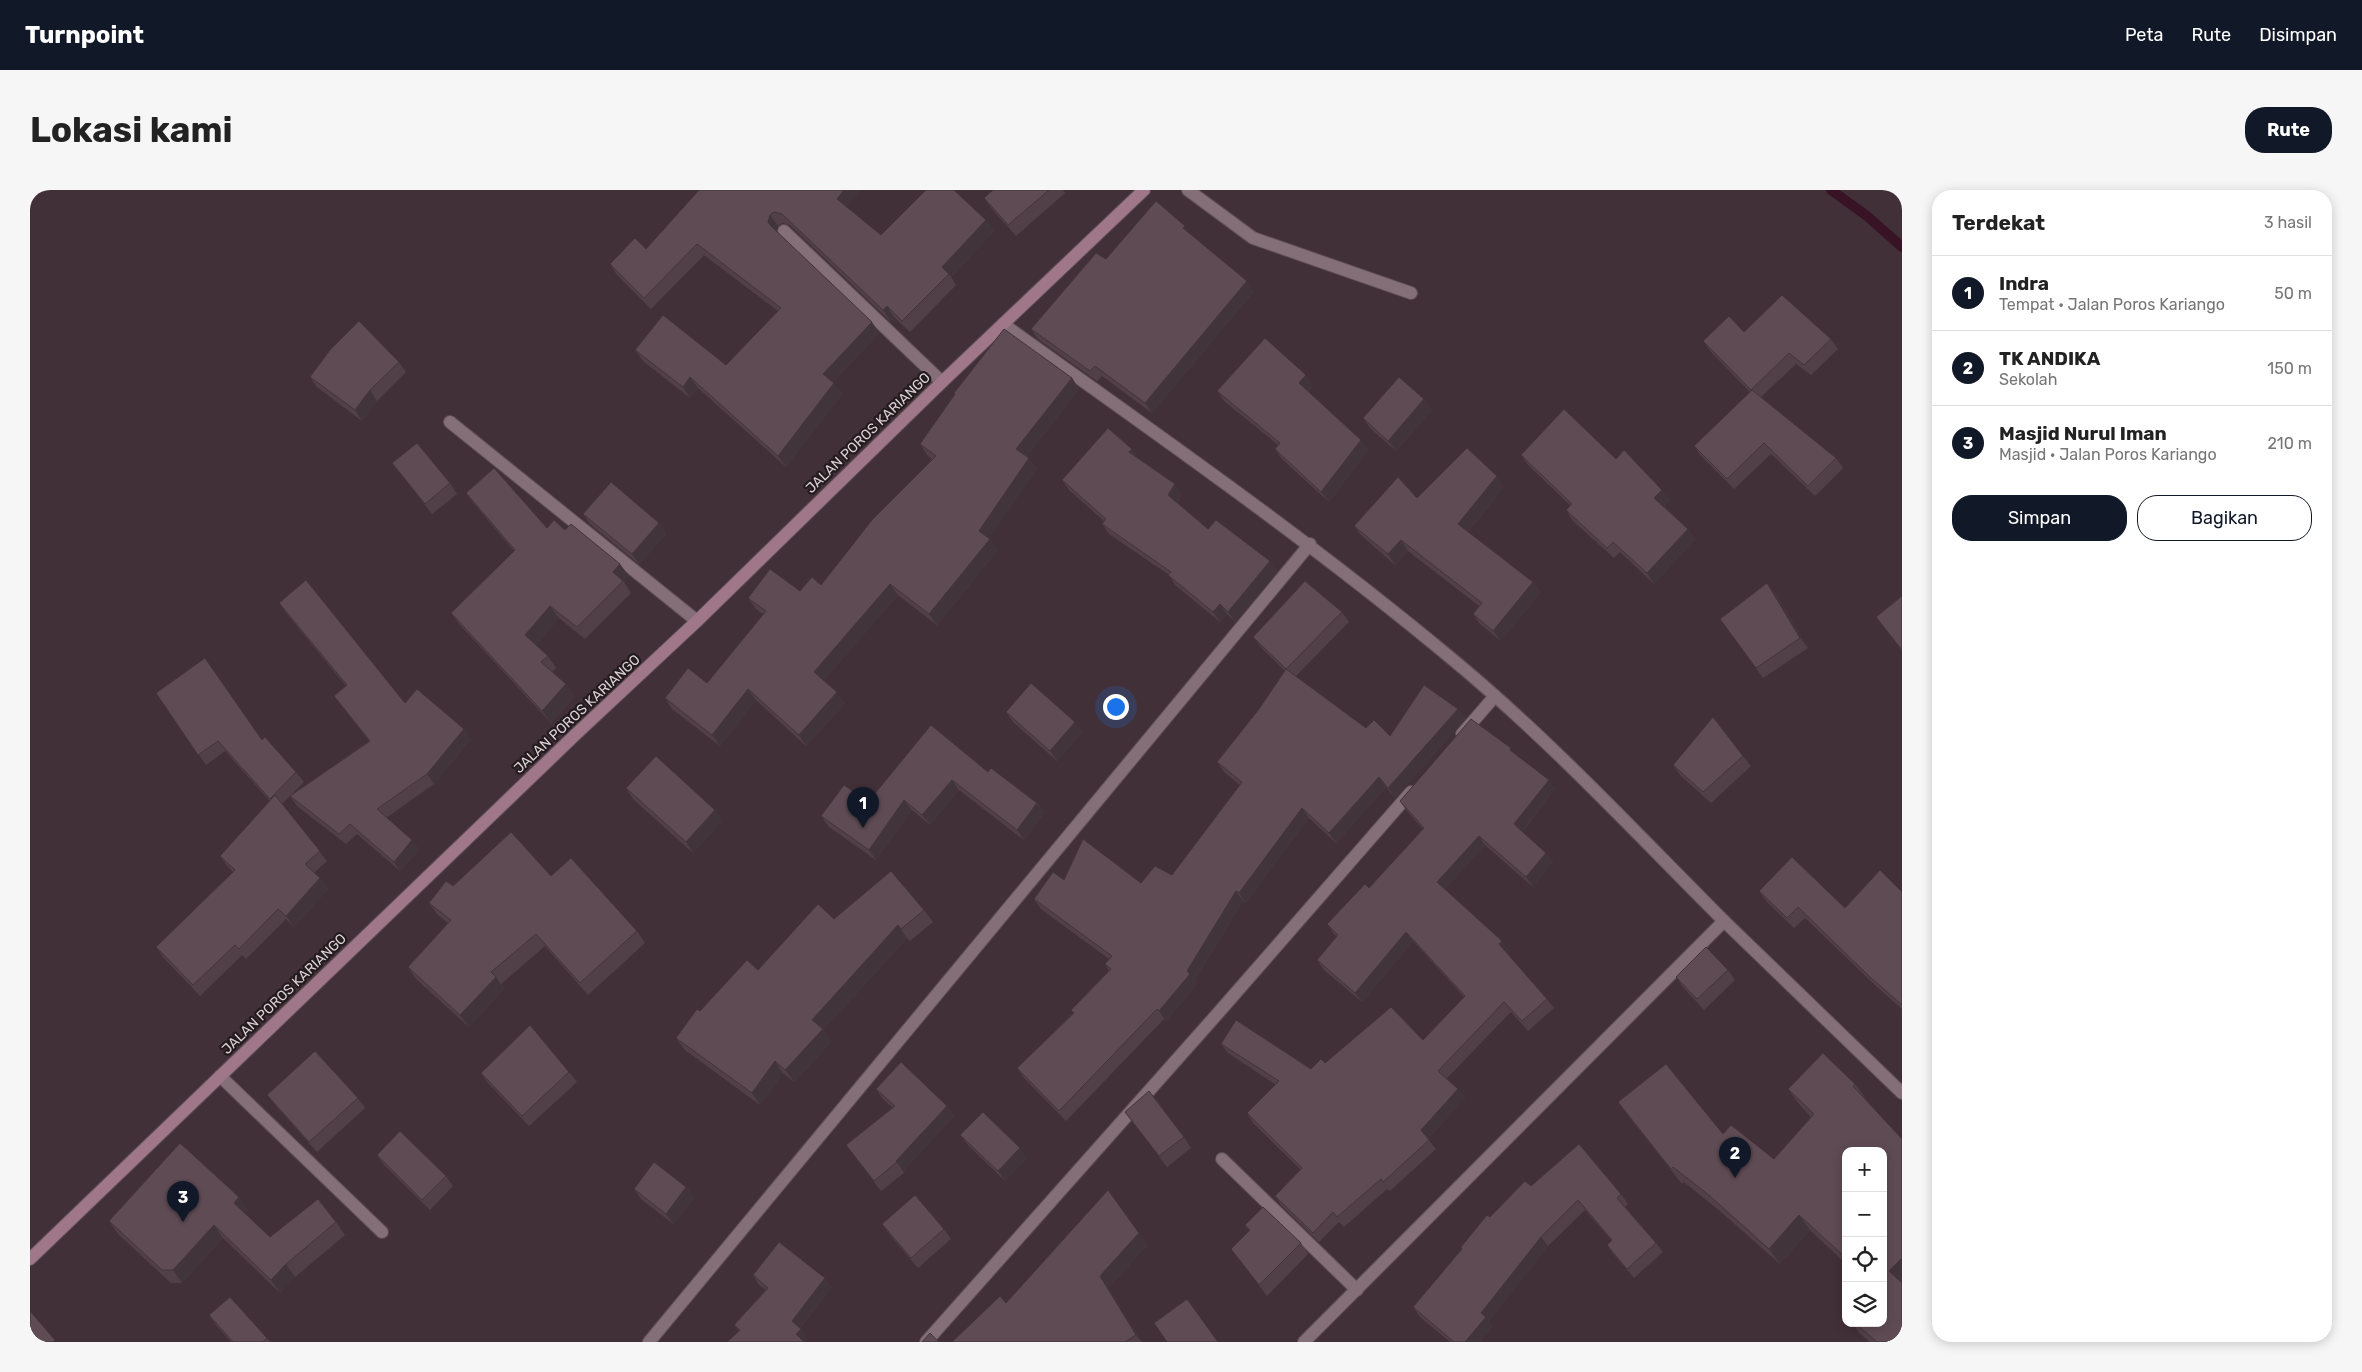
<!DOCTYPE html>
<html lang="id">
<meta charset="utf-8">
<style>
:root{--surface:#fff;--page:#f6f6f6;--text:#222;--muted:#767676;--line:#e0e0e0;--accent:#111827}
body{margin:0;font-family:Rubik,sans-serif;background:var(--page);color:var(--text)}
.controls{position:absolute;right:15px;bottom:15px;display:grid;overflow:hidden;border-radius:10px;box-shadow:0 2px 12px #0003}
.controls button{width:45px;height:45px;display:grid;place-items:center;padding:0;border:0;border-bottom:1px solid var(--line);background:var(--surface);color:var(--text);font:25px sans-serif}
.you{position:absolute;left:1085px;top:516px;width:18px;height:18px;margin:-12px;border:4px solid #fff;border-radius:50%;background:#1a73e8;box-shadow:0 0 0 8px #1a73e833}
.badge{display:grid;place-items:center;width:32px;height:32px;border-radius:50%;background:var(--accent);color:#fff;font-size:16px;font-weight:700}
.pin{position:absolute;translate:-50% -41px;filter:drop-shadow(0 1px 2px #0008)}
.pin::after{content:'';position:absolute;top:26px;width:18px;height:15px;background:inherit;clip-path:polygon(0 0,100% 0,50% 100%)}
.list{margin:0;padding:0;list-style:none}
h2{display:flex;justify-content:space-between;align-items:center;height:65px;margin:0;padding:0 20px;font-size:21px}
h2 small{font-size:16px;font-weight:400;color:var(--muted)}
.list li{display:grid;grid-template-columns:32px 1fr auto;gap:15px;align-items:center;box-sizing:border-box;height:75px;padding:0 20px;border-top:1px solid var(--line)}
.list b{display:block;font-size:19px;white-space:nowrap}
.list p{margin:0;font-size:16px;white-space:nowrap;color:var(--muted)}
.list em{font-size:16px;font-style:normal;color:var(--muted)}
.actions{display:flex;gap:10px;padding:15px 20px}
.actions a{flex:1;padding:11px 0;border:1px solid var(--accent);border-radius:20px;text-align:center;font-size:18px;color:var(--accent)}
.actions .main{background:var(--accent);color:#fff}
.icon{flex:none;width:28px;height:28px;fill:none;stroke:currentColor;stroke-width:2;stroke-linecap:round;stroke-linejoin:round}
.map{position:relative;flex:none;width:1872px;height:1152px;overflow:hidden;border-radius:20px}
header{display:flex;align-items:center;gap:30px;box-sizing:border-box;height:70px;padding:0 25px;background:var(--accent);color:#fff}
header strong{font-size:24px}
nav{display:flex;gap:28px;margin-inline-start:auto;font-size:18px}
.intro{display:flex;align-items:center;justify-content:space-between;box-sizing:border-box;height:120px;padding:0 30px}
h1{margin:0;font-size:35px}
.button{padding:12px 22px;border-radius:20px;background:var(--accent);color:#fff;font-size:18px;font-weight:700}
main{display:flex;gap:30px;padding:0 30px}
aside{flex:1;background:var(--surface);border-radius:20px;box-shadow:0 2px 12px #0003}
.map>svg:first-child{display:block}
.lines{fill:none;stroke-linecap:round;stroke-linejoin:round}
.stream{stroke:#371325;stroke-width:10}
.street-casing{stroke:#5e4e56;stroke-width:14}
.secondary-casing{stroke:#5e4e56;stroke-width:14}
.street{stroke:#846e77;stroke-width:12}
.secondary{stroke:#9f7788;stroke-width:12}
.wall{fill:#524048}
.shaded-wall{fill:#42343b}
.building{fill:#5f4b54;stroke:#42343b}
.labels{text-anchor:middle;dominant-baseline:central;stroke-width:4.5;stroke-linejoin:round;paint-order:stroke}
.street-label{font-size:14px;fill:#dcd0d5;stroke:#231b1e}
</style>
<header>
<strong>Turnpoint</strong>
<nav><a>Peta</a><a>Rute</a><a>Disimpan</a></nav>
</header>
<div class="intro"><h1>Lokasi kami</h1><a class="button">Rute</a></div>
<main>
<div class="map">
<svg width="1872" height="1152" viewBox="0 0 1872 1152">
<rect width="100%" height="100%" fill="#423038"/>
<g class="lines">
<path class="stream" d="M1801 0 1837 26 1872 57"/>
<g class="street-casing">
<g id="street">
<path d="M1158 0 1223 48 1381 103"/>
<path d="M754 41 912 192"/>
<path d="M973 134C1125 243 1278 349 1422 469 1519 549 1605 642 1694 731L1274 1152"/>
<path d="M420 232 667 431"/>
<path d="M1432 544 1465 506"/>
<path d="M1694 731 1872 903"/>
<path d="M190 886 352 1042"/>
<path d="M1192 969 1327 1100"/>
<path d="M619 1152 1280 354"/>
<path d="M896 1152 1189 822 1381 602"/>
</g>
</g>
<g class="secondary-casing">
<path id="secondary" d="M0 1069 545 545 667 431 912 192 1114 0"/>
</g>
<use href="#street" class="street"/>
<use href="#secondary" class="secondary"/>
</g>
<g class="wall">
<path d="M669 0 817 17 851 45 956 30 964 41 921 87 926 95 880 142 864 127 861 132 760 35 752 33 748 36 746 41 849 143 803 192 812 204 756 277 668 198 660 208 613 171 605 160 696 175 748 121 674 65 621 119 587 85 580 74 616 59Z"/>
<path d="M963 0H1033L1035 3 986 46 961 18 954 8Z"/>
<path d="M1162 46 1224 101 1122 223 1072 186 1067 191 1008 149 1001 139 1076 69Z"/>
<path d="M1714 142 1801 149 1808 159 1781 185 1766 174 1731 207 1806 268 1813 278 1785 306 1741 264 1704 299 1671 266 1664 256 1720 202 1681 162 1673 151Z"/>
<path d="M369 172 376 182 347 211 332 231 287 197 280 187Z"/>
<path d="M1042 188 1049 199 997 266 1007 279 959 348 968 360 907 435 868 405 794 490 815 513 776 556 726 510 690 556 642 519 635 508 677 493 733 424 726 419 718 408 770 401 791 395 902 269 898 266 890 254 925 204 924 203Z"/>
<path d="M1283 196 1278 201 1331 250 1338 260 1299 312 1252 269 1245 259 1248 255 1194 211 1187 201Z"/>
<path d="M1402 220 1366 261 1340 238 1333 228Z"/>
<path d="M1102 259 1108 269 1152 304 1147 312 1178 339 1247 381 1205 432 1197 424 1190 432 1145 395 1139 385 1079 344 1072 334 1074 331 1039 300 1032 290Z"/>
<path d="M1491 265 1586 269 1640 310 1634 316 1658 339 1665 349 1624 394 1590 362 1584 368 1543 331 1536 320 1541 316 1498 275Z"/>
<path d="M362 273 420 293 427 304 402 324Z"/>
<path d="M1474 297 1438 342 1503 392 1511 402 1471 451 1450 434 1443 424 1449 416 1378 361 1365 375 1332 346 1324 336 1387 308Z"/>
<path d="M436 303 517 338 535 340 599 386 594 392 601 403 555 449 529 428 506 455 518 466 526 478 522 482 536 494 544 507 521 533 430 435 421 423 484 361 445 315Z"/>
<path d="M553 324 629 333 636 344 609 374 560 334Z"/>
<path d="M1745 403 1778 458 1733 488 1690 429Z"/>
<path d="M1872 406V461L1846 427Z"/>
<path d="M249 413 375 513 441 549 404 594 356 628 382 650 389 660 370 681 327 644 316 654 267 616 260 606 252 614 297 671 284 683 290 688 298 699 264 737 256 729 216 769 212 765 170 806 133 767 126 757 203 682 197 676 190 666 240 611 195 561 176 575 126 503 232 549 266 582 274 592 260 606 339 551 304 506 316 496 256 423Z"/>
<path d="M1312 422 1319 432 1266 486 1336 538 1360 546 1428 519 1435 529 1365 608 1356 597 1306 653 1279 628 1216 713 1213 711 1165 790 1167 794 1136 831 1134 829 1036 931 994 888 987 878 1043 823 1041 820 1079 781 1075 774 1079 769 1011 719 1004 709 1034 690 1111 693 1142 685 1210 595 1194 582 1187 572 1229 519 1255 481 1231 457 1223 447Z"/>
<path d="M976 522 1052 542 1027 571 983 532Z"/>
<path d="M1486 565 1525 599 1492 642 1516 663 1523 672 1503 697 1455 655 1415 699 1478 760 1476 762 1517 809 1524 818 1498 841 1481 822 1417 888 1428 899 1435 908 1398 949 1406 959 1360 1001 1357 999 1314 1037 1309 1032 1289 1052 1252 1016 1245 1006 1271 980 1223 933 1217 923 1246 895 1198 863 1191 854 1281 879 1295 873 1393 850 1434 807 1383 751 1332 812 1294 780 1287 770 1307 747 1304 744 1297 734 1339 698 1393 639 1376 620 1370 611Z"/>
<path d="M1713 566 1721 576 1681 613 1650 585 1643 575Z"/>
<path d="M958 582 1007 613 1014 623 994 650 929 600 900 635 882 620 846 670 799 637 791 626 838 612Z"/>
<path d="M596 598 692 631 663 663 603 609Z"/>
<path d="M521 686 607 741 615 753 558 805 515 756 471 794 474 799 439 837 386 789 378 777 418 733 408 725 399 713 423 696Z"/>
<path d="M1729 701 1815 718 1872 702V819L1847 797 1775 728 1764 738 1736 711Z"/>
<path d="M894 720 903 732 880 751 877 748 793 840 801 852 764 892 753 883 730 915 655 860 646 848 670 821 728 780 804 729Z"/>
<path d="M1698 780 1705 790 1674 820 1653 797 1646 787Z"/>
<path d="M539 882 547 892 499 936 458 893 451 883Z"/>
<path d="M1825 894 1836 909 1872 1152H1840L1829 1143 1823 1133H1853L1816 961V1074L1780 1040 1750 1074 1691 1022 1654 992 1652 994 1599 927 1588 912 1693 944 1744 969 1781 927 1769 914 1758 899Z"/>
<path d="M846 899 917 916 924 926 873 981 874 983 851 1001 816 955 863 918 853 909Z"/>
<path d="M237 905 328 908 335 918 287 962 245 915Z"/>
<path d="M1095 922 1154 947 1161 958 1137 977Z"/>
<path d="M930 945 997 968 975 991 938 955Z"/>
<path d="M347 965 416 986 423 996 400 1020 354 975Z"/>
<path d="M1501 996 1591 1004 1598 1014 1595 1017 1626 1053 1633 1062 1604 1088 1584 1065 1577 1055 1582 1051 1555 1020 1518 1056 1459 1131 1462 1137 1450 1152H1420L1390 1127 1383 1117 1432 1059 1431 1057 1460 1027Z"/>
<path d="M656 997 664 1008 643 1034 611 1009 604 999Z"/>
<path d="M209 1007 218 1020 215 1024 240 1047 306 1032 315 1045 265 1087 250 1103 193 1048 152 1093H141L88 1044 79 1031Z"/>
<path d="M852 1034 914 1039 921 1049 888 1078 859 1044Z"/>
<path d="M1215 1035 1271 1053 1278 1064 1237 1106 1201 1059 1219 1041Z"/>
<path d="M1117 1055 1078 1098 1112 1152H922L976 1113Z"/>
<path d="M723 1085 802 1097 770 1138 777 1148 774 1152 709 1141 704 1135 736 1100 729 1095Z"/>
<path d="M179 1125 237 1148 240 1152H201L186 1135Z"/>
</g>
<g class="shaded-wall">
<path d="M814 0H832L815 20 807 9Z"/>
<path d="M740 25 748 36 746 43 748 47 738 32Z"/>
<path d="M956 30 964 41 921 87 912 77Z"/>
<path d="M1155 36 1162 46 1153 38Z"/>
<path d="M1217 91 1224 101 1122 223 1115 213Z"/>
<path d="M857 116 864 127 861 132 853 120Z"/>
<path d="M842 132 849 143 800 195 793 184Z"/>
<path d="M1276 185 1283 196 1276 203 1269 193Z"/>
<path d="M660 187 668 198 660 208 653 197Z"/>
<path d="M1042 188 1049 199 994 270 986 259Z"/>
<path d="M804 193 812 204 756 277 748 266Z"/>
<path d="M340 200 347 211 332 231 325 220Z"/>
<path d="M1394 209 1402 220 1366 261 1358 251Z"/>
<path d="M1331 250 1338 260 1299 312 1291 302Z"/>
<path d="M1102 259 1109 269 1106 272 1099 262Z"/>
<path d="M999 268 1007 279 957 352 949 341Z"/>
<path d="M1467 286 1474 297 1435 345 1428 334Z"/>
<path d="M1145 294 1152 304 1145 314 1138 305Z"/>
<path d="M1632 300 1640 310 1632 318 1624 308Z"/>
<path d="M629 333 636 344 609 374 602 364Z"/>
<path d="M1658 339 1665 349 1624 394 1617 383Z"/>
<path d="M960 349 968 360 907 435 899 424Z"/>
<path d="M1371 350 1378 361 1365 375 1358 364Z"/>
<path d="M1240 371 1247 381 1205 432 1198 422Z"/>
<path d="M590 374 599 386 594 392 583 382Z"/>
<path d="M1503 392 1511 402 1471 451 1463 441Z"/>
<path d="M1737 393 1745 403 1778 458 1770 448Z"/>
<path d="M860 394 868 405 792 493 784 482Z"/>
<path d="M1190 414 1197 424 1190 432 1183 422Z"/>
<path d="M520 416 529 428 504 458 495 445Z"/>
<path d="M536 494 544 507 521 533 512 521Z"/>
<path d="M718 499 726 510 690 556 682 545Z"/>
<path d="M807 502 815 513 776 556 769 545Z"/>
<path d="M1428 519 1435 529 1365 608 1358 598Z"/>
<path d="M1045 532 1052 542 1027 571 1020 561Z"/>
<path d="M434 539 441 549 404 594 397 584Z"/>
<path d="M1349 587 1356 597 1306 653 1299 643Z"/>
<path d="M922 590 929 600 900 635 892 625Z"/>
<path d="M1519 590 1525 599 1490 644 1484 634Z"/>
<path d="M874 610 882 620 846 670 839 660Z"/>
<path d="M1007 613 1014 623 994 650 987 640Z"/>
<path d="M1272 618 1279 628 1216 713 1209 703Z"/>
<path d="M685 620 692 631 663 663 656 652Z"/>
<path d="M1449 646 1455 655 1414 701 1407 692Z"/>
<path d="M382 650 389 660 370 681 364 672Z"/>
<path d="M1516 663 1523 672 1503 697 1496 687Z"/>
<path d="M290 688 298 699 264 737 256 726Z"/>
<path d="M1206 701 1213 711 1165 790 1167 794 1136 831 1129 821 1157 781Z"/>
<path d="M868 735 877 748 793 840 801 852 764 892 755 880 782 830Z"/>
<path d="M1376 742 1383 751 1332 812 1325 803Z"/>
<path d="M1472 751 1478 760 1475 763 1469 754Z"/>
<path d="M466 787 474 799 439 837 430 825Z"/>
<path d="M745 871 753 883 730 915 722 903Z"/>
<path d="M1428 899 1435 908 1398 950 1391 940Z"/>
<path d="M917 916 924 926 873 981 866 971Z"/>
<path d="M990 958 997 968 975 991 968 981Z"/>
<path d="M656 997 664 1008 643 1034 636 1024Z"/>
<path d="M209 1007 218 1020 213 1026 204 1013Z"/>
<path d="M1769 1025 1780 1040 1750 1074 1739 1059Z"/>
<path d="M184 1035 193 1048 152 1093 143 1080Z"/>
<path d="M1109 1043 1117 1055 1078 1098 1112 1152 1106 1145 1070 1086Z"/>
<path d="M1511 1047 1518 1056 1459 1131 1462 1137 1450 1152H1435L1451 1123Z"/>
<path d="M1872 1068V1094L1859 1081Z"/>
<path d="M256 1074 265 1087 250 1103 241 1090Z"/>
<path d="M795 1088 802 1097 768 1140 762 1131Z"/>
<path d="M771 1139 777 1148 774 1152 766 1144Z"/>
</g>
<g class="building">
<path d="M669 0H814L807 9 851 45 896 0H924L956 30 912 77 919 84 872 131 857 116 853 120 752 24 744 22 740 25 738 32 741 36 842 132 793 184 804 193 748 266 660 187 653 197 605 160 633 125 696 175 751 118 667 54 614 108 580 74 605 48 616 59Z"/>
<path d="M963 0H1019L978 35 954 8Z"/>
<path d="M1126 11 1155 36 1153 38 1217 91 1115 213 1065 176 1060 181 1001 139 1066 63 1076 69Z"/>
<path d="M1752 105 1801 149 1774 175 1759 163 1721 200 1673 151 1699 126 1714 142Z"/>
<path d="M329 131 369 172 340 200 325 220 280 187 300 160Z"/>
<path d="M974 139 1042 188 986 259 999 268 949 341 960 349 899 424 860 394 784 482 807 502 769 545 718 499 682 545 635 508 658 478 677 493 736 421 718 408 740 379 770 401 782 387 791 395 842 330 906 266 890 254 925 204 924 203Z"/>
<path d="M1235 148 1276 185 1269 193 1331 250 1291 302 1245 259 1250 253 1187 201Z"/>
<path d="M1369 187 1394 209 1358 251 1333 228Z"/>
<path d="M1722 200 1806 268 1778 296 1734 253 1697 289 1664 256Z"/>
<path d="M1534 219 1586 269 1594 260 1632 300 1624 308 1658 339 1617 383 1583 352 1577 358 1536 320 1542 314 1491 265Z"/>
<path d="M1078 238 1102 259 1099 262 1145 294 1138 305 1178 339 1186 330 1240 371 1198 422 1190 414 1183 422 1138 385 1141 382 1072 334 1076 329 1032 290Z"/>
<path d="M387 253 420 293 395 314 362 273Z"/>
<path d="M1437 258 1467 286 1428 334 1503 392 1463 441 1443 424 1452 413 1371 350 1358 364 1324 336 1368 287 1387 308Z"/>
<path d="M464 278 517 338 524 330 535 340 541 334 590 374 583 382 593 391 547 437 520 416 495 445 518 466 511 472 536 494 512 521 421 423 485 360 436 303Z"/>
<path d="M581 292 629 333 602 364 553 324Z"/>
<path d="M276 390 375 513 387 499 434 539 397 584 347 619 382 650 364 672 320 634 309 644 260 606 340 551 304 506 317 495 249 413Z"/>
<path d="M1275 391 1312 422 1256 479 1223 447Z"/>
<path d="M1737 393 1770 448 1726 478 1690 429Z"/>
<path d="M1872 406V460L1846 427Z"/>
<path d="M175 468 232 550 235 547 266 582 240 609 188 551 168 565 126 503Z"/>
<path d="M1256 479 1336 538 1344 530 1360 546 1394 495 1428 519 1358 598 1349 587 1299 643 1272 618 1209 703 1206 701 1157 781 1160 784 1129 821 1127 819 1029 921 987 878 1044 823 1041 820 1081 779 1075 774 1082 766 1004 709 1023 682 1034 690 1053 649 1111 693 1125 676 1142 685 1212 592 1187 572 1229 519Z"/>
<path d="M1001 493 1045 532 1020 561 976 522Z"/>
<path d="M1683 527 1713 566 1673 602 1643 575Z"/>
<path d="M1441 529 1481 558 1480 560 1519 590 1484 634 1516 663 1496 687 1449 646 1407 692 1472 751 1469 754 1517 809 1492 831 1474 812 1408 881 1428 899 1391 940 1399 950 1353 992 1351 989 1307 1027 1303 1022 1283 1043 1245 1006 1272 978 1217 923 1249 891 1191 854 1206 830 1281 879 1291 869 1295 873 1361 817 1393 850 1435 806 1376 742 1325 803 1287 770 1308 745 1297 734 1335 694 1339 698 1394 638 1370 611Z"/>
<path d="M901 535 958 582 961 578 1007 613 987 640 922 590 892 625 874 610 839 660 791 626 814 595 838 612Z"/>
<path d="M626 566 685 620 656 652 596 598Z"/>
<path d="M245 605 290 661 275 674 290 688 256 726 248 719 209 759 205 755 163 795 126 757 205 680 190 666Z"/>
<path d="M481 642 521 686 541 668 607 741 550 793 506 744 461 782 466 787 430 825 378 777 421 730 399 713 416 691 423 696Z"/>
<path d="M1762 667 1815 718 1850 680 1872 702V815L1840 787 1768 717 1757 728 1729 701Z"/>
<path d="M861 681 894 720 871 739 868 735 782 830 793 839 755 880 745 871 722 903 646 848 667 819 670 821 717 770 728 780 788 714 804 729Z"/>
<path d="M1676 757 1698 780 1667 809 1646 787Z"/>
<path d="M500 835 539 882 492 926 451 883Z"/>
<path d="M285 861 328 908 279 952 237 905Z"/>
<path d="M1793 863 1825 894 1823 896 1872 949V1068L1859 1081 1872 1093V1152H1847L1825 1133H1853V961H1816V1068L1769 1025 1739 1059 1680 1006 1643 977 1641 979 1588 912 1636 874 1693 944 1701 935 1744 969 1784 924 1758 899Z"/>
<path d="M871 872 917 916 866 971 867 972 844 991 816 955 865 916 846 899Z"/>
<path d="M1119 901 1154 947 1129 966 1095 922Z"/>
<path d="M953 922 990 958 968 981 930 945Z"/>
<path d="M370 941 416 986 392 1010 347 965Z"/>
<path d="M150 953 209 1007 204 1013 240 1047 288 1009 306 1032 256 1074 241 1090 184 1035 143 1080H132L79 1031Z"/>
<path d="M1549 954 1591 1004 1587 1008 1626 1053 1597 1079 1577 1055 1582 1050 1548 1010 1511 1047 1451 1123 1456 1127 1435 1152H1424L1383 1117 1432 1059 1431 1057 1457 1025 1460 1027 1495 991 1501 996Z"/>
<path d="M624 972 656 997 636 1024 604 999Z"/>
<path d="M1078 1000 1109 1043 1070 1086 1106 1145 1095 1152H922L970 1106 976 1113Z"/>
<path d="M885 1005 914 1039 881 1068 852 1034Z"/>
<path d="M1233 1017 1271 1053 1229 1095 1201 1059 1220 1040 1215 1035Z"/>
<path d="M749 1052 795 1088 762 1131 771 1139 766 1144 774 1152H697L710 1140 704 1135 738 1098 723 1085Z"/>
<path d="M200 1107 237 1148 233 1152H203L179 1125Z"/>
<path d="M1157 1109 1188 1152H1137L1124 1133Z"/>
<path d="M0 1121 25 1150 23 1152H0Z"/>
<path d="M900 1143 909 1152H892Z"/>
</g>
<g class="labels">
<g class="street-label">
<text transform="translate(838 243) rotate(-44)">JALAN POROS KARIANGO</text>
<text transform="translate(547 524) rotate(-43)">JALAN POROS KARIANGO</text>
<text transform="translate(254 804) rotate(-44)">JALAN POROS KARIANGO</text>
</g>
</g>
</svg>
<div class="controls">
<button>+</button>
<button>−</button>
<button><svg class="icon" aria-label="locate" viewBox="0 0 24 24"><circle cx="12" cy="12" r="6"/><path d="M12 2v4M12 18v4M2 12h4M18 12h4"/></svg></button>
<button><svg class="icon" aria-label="layers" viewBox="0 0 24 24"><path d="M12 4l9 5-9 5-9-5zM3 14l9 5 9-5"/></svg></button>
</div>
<div class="you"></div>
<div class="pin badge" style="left:833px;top:638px">1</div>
<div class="pin badge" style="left:1705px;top:988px">2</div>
<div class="pin badge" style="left:153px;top:1032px">3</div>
</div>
<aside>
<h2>Terdekat<small>3 hasil</small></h2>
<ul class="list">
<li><span class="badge">1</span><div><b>Indra</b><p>Tempat · Jalan Poros Kariango</p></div><em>50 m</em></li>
<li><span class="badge">2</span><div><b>TK ANDIKA</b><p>Sekolah</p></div><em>150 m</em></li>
<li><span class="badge">3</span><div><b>Masjid Nurul Iman</b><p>Masjid · Jalan Poros Kariango</p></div><em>210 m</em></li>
</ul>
<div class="actions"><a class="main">Simpan</a><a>Bagikan</a></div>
</aside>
</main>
